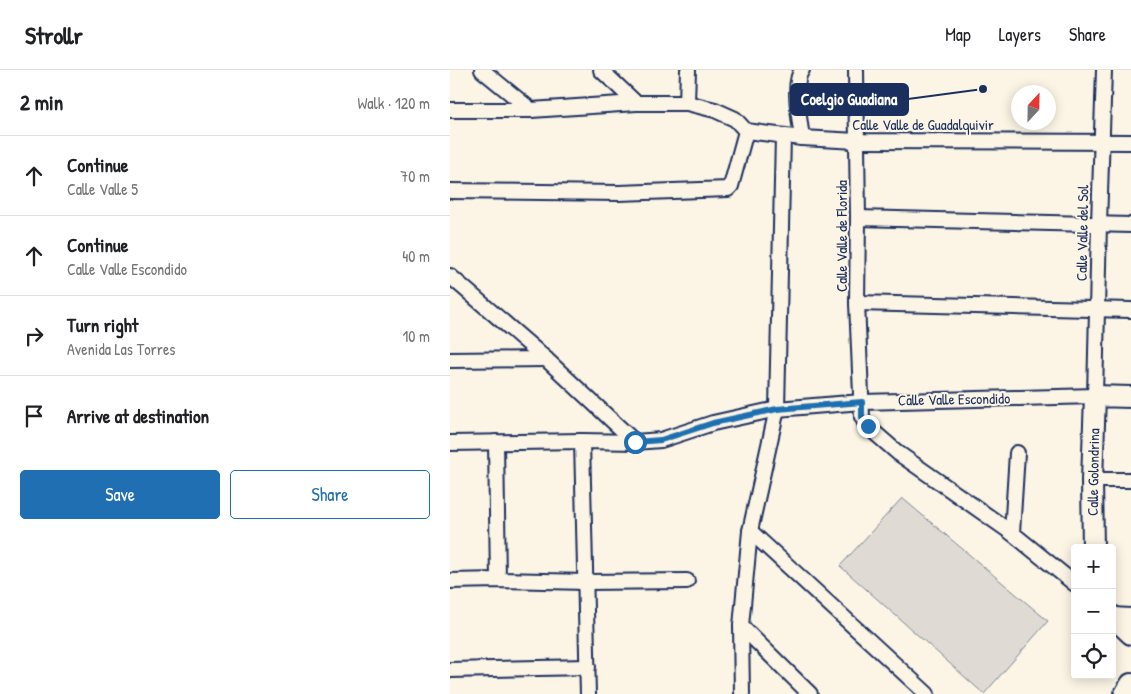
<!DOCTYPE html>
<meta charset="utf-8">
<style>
:root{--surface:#fff;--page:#f6f6f6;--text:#202124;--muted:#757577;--line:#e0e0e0;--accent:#1f6fb2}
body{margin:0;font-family:"Patrick Hand",sans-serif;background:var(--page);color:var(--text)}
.controls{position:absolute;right:15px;bottom:15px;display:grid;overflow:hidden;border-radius:5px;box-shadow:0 2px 12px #0003}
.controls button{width:45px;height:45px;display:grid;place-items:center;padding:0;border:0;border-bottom:1px solid var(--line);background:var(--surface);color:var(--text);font:25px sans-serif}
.compass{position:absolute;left:561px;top:15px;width:45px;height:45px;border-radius:50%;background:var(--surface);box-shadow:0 2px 12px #0003;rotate:22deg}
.stop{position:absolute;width:15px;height:15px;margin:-11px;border:4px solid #1f6fb2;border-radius:50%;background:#fff}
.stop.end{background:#1f6fb2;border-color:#fff;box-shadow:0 1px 5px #0008}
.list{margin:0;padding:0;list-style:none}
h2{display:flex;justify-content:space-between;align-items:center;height:65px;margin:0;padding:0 20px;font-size:21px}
h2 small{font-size:16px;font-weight:400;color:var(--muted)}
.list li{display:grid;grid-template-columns:32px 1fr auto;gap:15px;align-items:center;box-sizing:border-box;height:80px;padding:0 20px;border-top:1px solid var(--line)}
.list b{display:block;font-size:19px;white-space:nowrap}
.list p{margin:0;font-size:16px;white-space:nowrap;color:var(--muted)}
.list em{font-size:16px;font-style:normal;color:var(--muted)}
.actions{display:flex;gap:10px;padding:15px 20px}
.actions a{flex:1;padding:11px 0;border:1px solid var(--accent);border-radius:5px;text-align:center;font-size:18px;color:var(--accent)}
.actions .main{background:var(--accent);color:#fff}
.icon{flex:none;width:28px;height:28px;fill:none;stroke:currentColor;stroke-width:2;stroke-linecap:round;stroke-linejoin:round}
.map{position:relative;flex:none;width:681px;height:624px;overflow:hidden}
header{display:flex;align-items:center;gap:30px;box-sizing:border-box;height:70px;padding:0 25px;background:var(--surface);border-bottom:1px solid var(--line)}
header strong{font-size:24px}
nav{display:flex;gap:28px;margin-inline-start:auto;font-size:18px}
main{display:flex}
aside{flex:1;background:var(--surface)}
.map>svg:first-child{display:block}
.green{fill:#dfdbd4;stroke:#7d8599}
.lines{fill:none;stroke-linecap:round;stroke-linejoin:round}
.street-casing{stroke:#1b2f5e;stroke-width:18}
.secondary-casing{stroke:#1b2f5e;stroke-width:24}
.street{stroke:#fcf5e5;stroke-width:14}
.secondary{stroke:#fcf5e5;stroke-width:20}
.route{stroke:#1f6fb2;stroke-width:6}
.labels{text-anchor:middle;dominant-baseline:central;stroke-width:4;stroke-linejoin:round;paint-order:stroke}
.street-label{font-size:15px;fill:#1b2f5e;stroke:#fcf5e5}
.leader{fill:none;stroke:#1b2f5e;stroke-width:2}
.callout-dot{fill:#1b2f5e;stroke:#fcf5e5;stroke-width:2}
.callout{fill:#1b2f5e;stroke:#1b2f5e;stroke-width:2}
.callout-label{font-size:16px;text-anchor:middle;font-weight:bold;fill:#fff}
</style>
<header>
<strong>Strollr</strong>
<nav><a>Map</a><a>Layers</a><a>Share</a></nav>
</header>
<main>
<aside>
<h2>2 min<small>Walk · 120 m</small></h2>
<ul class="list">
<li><svg class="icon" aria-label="ahead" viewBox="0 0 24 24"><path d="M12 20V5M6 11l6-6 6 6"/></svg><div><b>Continue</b><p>Calle Valle 5</p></div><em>70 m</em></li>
<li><svg class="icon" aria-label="ahead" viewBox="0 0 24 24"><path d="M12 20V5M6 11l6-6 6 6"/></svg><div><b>Continue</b><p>Calle Valle Escondido</p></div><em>40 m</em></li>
<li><svg class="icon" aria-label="right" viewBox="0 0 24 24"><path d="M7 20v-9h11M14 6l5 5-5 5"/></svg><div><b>Turn right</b><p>Avenida Las Torres</p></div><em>10 m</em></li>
<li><svg class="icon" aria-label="arrive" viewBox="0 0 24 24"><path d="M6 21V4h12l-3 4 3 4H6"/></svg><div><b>Arrive at destination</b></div></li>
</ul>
<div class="actions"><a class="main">Save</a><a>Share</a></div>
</aside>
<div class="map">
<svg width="681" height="624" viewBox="0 0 681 624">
<rect width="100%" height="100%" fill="#fcf5e5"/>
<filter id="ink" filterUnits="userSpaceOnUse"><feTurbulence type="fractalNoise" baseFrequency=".02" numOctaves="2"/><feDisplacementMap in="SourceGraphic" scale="10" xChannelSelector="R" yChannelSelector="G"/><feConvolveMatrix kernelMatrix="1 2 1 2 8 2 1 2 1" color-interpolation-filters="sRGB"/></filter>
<g filter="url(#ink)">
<path class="green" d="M452 428 598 551 534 624 390 496Z"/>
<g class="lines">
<g class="street-casing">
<g id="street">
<path d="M32 0 81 40"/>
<path d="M151 0 186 33"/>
<path d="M406 0 408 148 407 233 412 347 417 356 448 383 562 463 625 514"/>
<path d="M237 33 238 0"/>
<path d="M0 40H81L186 33H237L265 40 285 49 296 61 281 116 278 119 169 123 0 121"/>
<path d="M296 61 352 68 407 71 681 72"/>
<path d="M352 68C350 52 342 12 352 0"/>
<path d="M408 148 681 155"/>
<path d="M0 206 96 289 185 372"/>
<path d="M407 233 681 240"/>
<path d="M0 290 96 289"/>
<path d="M132 371 138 624"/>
<path d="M46 372 48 510"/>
<path d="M0 373 132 371 185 372 211 370 263 353 327 339 412 332 645 326 649 154 654 0"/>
<path d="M642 410H681"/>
<path d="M300 461 477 624"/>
<path d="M562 463 567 383"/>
<path d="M0 511 48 510 136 512 237 511"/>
<path d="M662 545 681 546"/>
<path d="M291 556 360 624"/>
<path d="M0 600 138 597"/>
<path d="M292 624 291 556 300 461 327 339 333 66"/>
</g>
</g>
<g class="secondary-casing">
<g id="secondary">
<path d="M643 478 642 410 645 326 681 327"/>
<path d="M662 546 681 564"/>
<path d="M675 624 681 614"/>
</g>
</g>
<use href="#street" class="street"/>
<use href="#secondary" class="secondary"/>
</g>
</g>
<g class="lines" filter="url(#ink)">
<path class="route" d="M185 372 211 370 263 353 327 339 412 332V347L418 356"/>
</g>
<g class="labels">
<g class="street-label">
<text x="473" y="54">Calle Valle de Guadalquivir</text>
<text transform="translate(632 163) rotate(-89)">Calle Valle del Sol</text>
<text transform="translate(391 166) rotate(-90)">Calle Valle de Florida</text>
<text transform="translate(504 329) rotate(-1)">Calle Valle Escondido</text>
<text transform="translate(643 402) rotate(-89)">Calle Golondrina</text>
</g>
</g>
<path class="leader" d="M533 19L458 29"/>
<circle class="callout-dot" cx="533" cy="19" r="5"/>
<rect class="callout" x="341" y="14" width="117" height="31" rx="5"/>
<g class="callout-label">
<text x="399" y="35">Coelgio Guadiana</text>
</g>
</svg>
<div class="controls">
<button>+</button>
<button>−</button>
<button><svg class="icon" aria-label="locate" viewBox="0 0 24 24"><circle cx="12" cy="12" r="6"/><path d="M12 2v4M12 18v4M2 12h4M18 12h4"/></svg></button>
</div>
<svg class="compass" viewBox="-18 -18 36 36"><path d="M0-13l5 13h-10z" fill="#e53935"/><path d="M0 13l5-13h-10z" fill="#757577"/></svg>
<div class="stop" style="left:185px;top:372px"></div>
<div class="stop end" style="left:418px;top:356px"></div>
</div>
</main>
